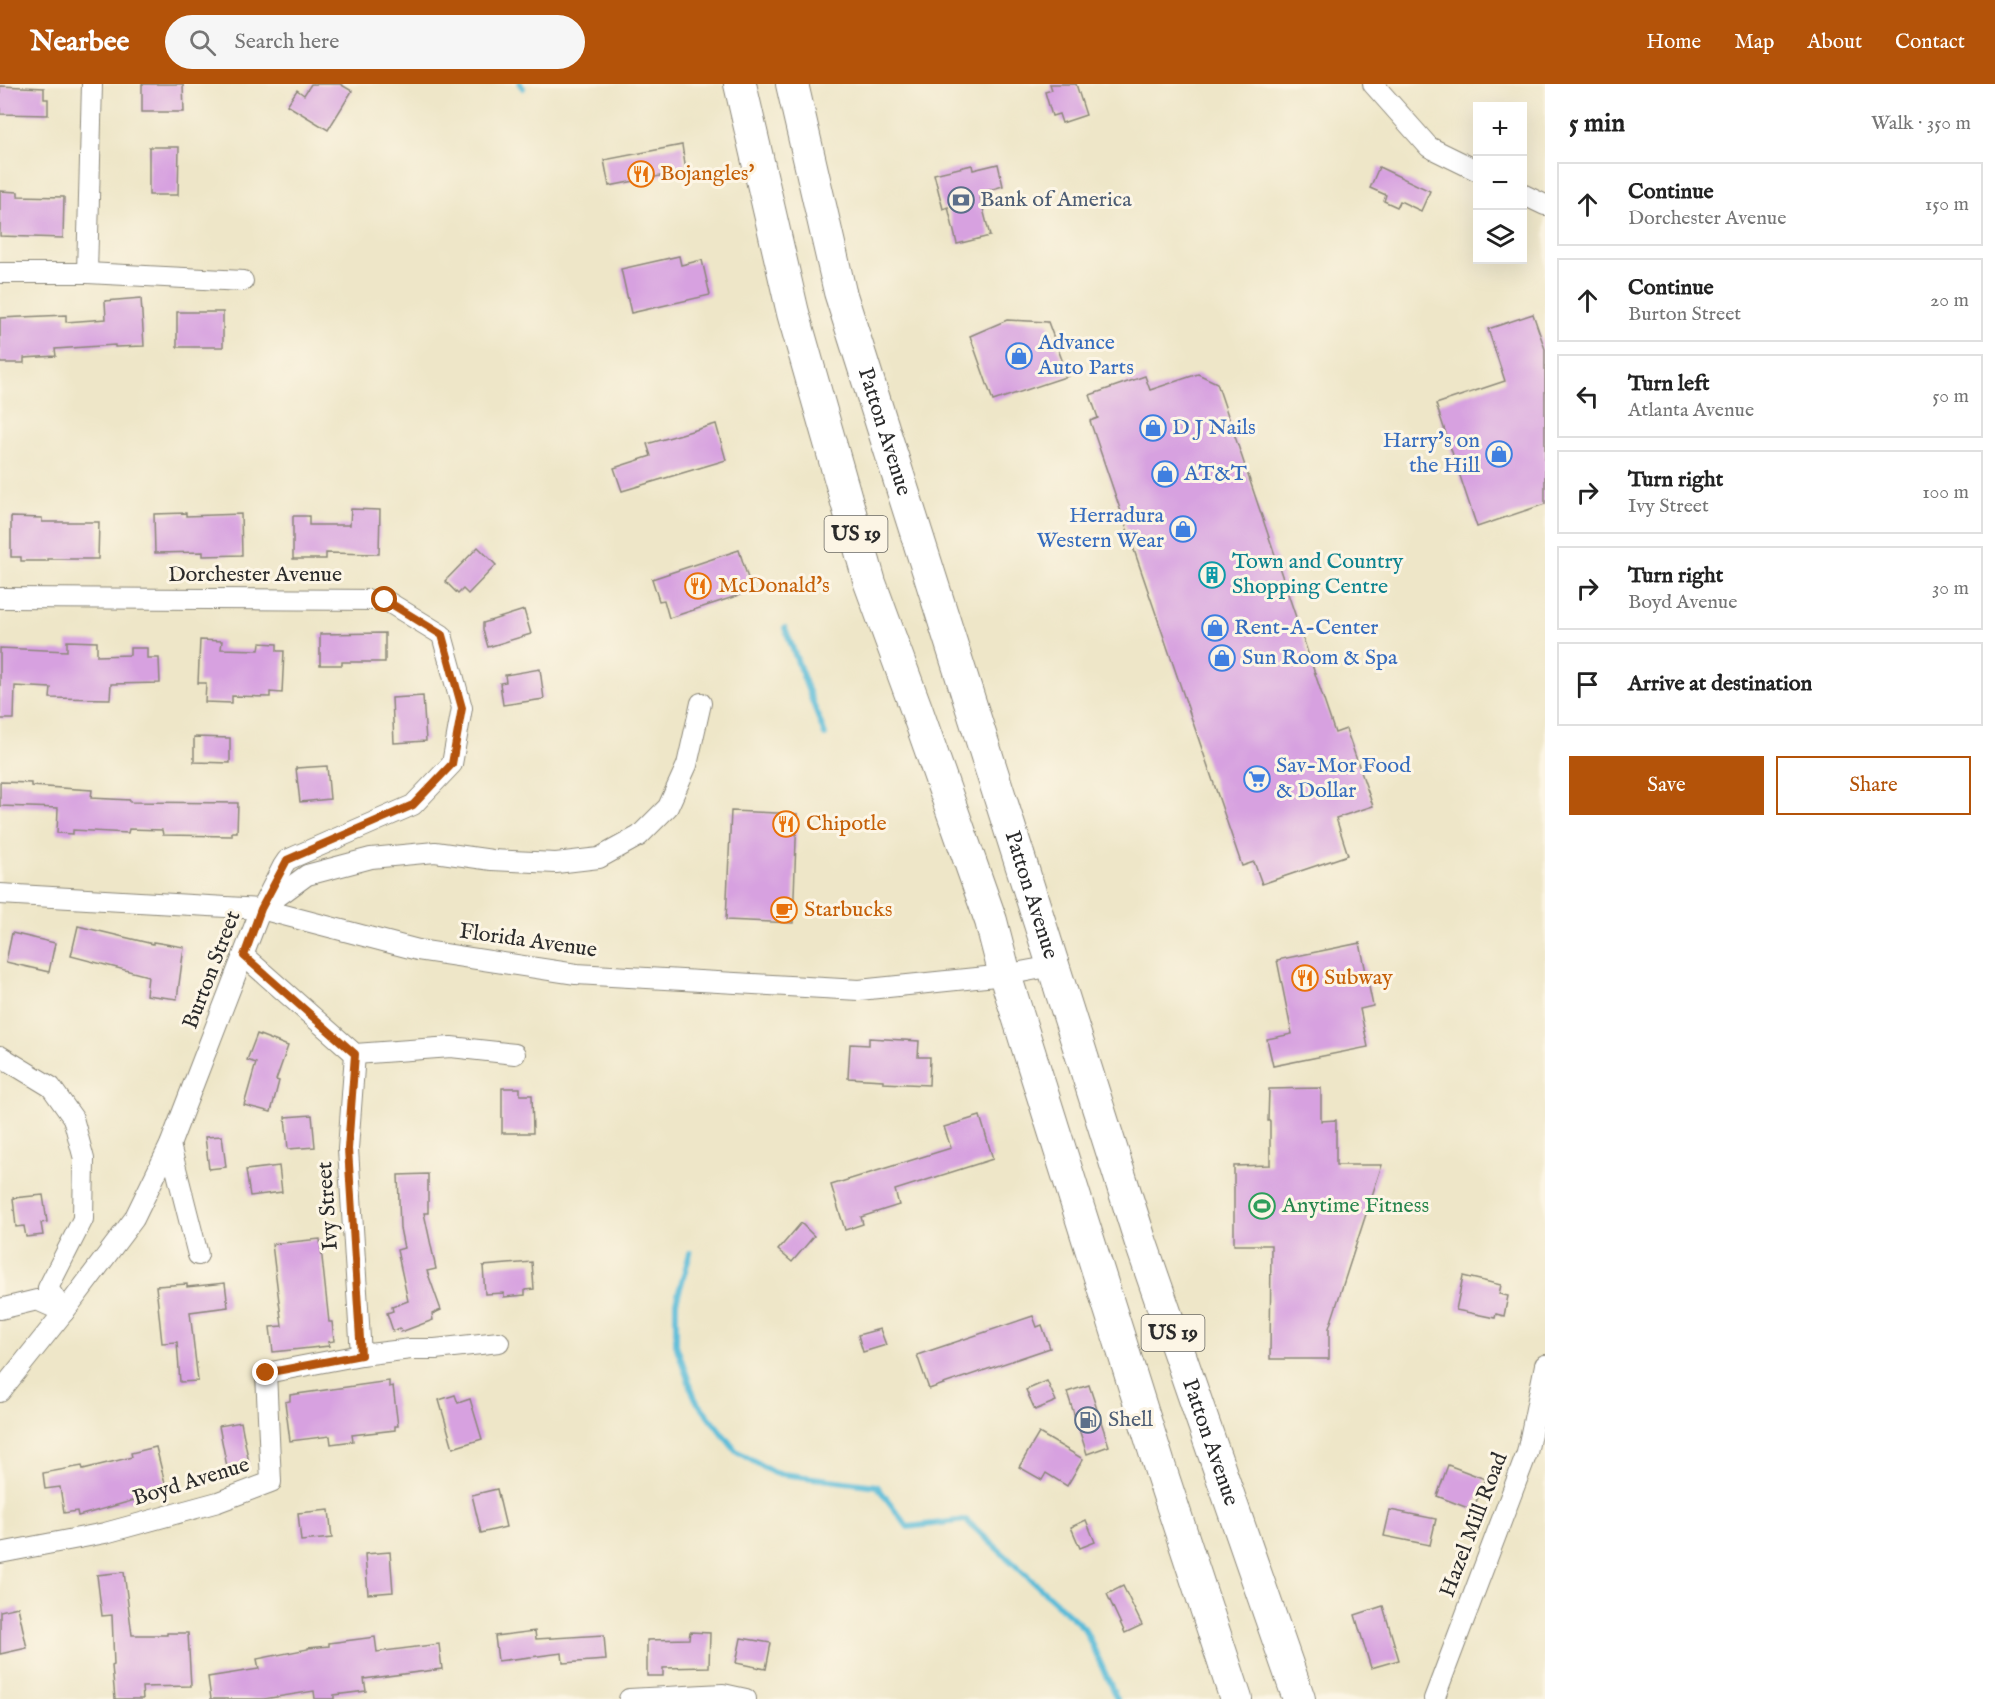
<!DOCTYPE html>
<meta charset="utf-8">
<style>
:root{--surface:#fff;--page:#f6f6f6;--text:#222;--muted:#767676;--line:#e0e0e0;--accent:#b45309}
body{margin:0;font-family:"IM FELL English",serif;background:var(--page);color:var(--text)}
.controls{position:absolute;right:18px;top:18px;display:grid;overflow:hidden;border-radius:0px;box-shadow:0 6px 24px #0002}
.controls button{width:54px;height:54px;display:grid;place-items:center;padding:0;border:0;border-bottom:2px solid var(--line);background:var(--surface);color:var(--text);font:30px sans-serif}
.stop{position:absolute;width:18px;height:18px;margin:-14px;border:4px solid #b45309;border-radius:50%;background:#fff}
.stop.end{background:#b45309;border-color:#fff;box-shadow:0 2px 6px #0008}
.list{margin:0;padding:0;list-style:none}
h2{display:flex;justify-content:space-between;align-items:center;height:78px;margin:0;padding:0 24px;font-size:26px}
h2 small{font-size:20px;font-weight:400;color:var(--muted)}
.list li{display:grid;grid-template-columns:39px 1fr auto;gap:18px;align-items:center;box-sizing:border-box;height:84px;margin:0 12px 12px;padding:0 12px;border:2px solid var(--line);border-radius:0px}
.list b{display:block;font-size:22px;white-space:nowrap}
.list p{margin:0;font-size:20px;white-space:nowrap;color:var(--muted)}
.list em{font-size:20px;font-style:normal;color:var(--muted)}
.actions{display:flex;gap:12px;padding:18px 24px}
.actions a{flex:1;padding:14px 0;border:2px solid var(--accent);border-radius:0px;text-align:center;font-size:21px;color:var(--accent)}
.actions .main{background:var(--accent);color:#fff}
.icon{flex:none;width:33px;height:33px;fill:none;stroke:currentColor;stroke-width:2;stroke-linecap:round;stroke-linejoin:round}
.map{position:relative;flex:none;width:1545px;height:1615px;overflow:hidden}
header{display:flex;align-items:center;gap:36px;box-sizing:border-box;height:84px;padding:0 30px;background:var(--accent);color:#fff}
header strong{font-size:28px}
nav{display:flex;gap:33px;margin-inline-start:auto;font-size:21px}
.search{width:420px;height:54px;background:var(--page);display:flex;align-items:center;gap:15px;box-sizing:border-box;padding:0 21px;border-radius:33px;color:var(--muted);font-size:22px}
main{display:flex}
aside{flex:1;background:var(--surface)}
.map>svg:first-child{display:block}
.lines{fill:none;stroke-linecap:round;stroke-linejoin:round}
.stream{stroke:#59bbd8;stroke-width:6}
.building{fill:#d7a1e0}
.street-casing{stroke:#8c887a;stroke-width:22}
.primary-casing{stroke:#8c887a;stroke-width:34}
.street{stroke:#fff;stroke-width:20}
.primary{stroke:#fff;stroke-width:32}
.route{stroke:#b45309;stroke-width:8}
.labels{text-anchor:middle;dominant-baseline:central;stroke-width:6;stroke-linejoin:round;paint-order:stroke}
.shield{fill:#fcf5e5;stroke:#6a6863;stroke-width:1.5}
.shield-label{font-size:21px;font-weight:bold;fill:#2b2b2b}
.food-label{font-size:22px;fill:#c56008;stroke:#fcf5e5;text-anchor:start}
.service-label{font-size:22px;fill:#4e5e75;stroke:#fcf5e5;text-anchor:start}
.shop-label{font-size:22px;fill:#366cbe;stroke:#fcf5e5;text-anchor:start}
.street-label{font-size:22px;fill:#2b2b2b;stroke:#fcf5e5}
.culture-label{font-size:22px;fill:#0d838f;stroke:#fcf5e5;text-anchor:start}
.leisure-label{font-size:22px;fill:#27864d;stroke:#fcf5e5;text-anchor:start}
</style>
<header>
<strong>Nearbee</strong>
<div class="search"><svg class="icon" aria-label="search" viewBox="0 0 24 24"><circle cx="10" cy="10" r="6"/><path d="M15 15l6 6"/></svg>Search here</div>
<nav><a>Home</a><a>Map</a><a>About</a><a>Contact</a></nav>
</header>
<main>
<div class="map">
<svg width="1545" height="1615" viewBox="0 0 1545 1615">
<rect width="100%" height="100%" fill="#fcf5e5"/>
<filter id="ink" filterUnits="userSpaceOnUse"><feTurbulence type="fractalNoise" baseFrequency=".0167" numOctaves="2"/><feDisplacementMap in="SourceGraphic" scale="12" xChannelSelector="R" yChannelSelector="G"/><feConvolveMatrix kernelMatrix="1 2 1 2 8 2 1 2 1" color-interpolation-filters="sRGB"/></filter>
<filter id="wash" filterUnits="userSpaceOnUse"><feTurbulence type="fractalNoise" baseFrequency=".008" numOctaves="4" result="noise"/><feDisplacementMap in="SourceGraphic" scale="24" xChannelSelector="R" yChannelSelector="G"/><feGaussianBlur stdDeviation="1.35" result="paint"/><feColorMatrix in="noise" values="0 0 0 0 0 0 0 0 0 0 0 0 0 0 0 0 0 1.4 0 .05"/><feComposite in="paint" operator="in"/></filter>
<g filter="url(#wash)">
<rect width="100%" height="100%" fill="#eee6c8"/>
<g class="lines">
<g class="stream">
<path d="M520 0 523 4"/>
<path d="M785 544 825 651"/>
<path d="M690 1169 676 1218V1261L695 1315 736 1367 774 1389 877 1402 908 1443 966 1436 1084 1544 1117 1615"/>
</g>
</g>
<g id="blocks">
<g class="building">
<path d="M142 0H183L184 28H142Z"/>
<path d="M311 0H340L352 7 328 46 287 21 297 6 304 11Z"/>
<path d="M1050 0H1076L1086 31 1062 39 1059 30 1052 32 1045 8 1052 6Z"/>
<path d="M0 2 44 4V15H48V31L0 30Z"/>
<path d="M682 61 686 87 609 102 604 76Z"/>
<path d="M149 63H179L178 111H149Z"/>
<path d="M998 80 1003 102 979 109 990 152 957 160 948 123 943 125 934 90 972 81 973 86Z"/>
<path d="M1379 83 1430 107 1421 127 1400 117 1397 123 1384 117 1386 111 1370 104Z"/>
<path d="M0 107 18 108V112L64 113 63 154 0 152Z"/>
<path d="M679 172 681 181 702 176 710 211 631 229 621 185Z"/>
<path d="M141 214 144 262 115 263V261L55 265 56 272 24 274V279H0V234L66 231V238L106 235 105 217Z"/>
<rect x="177" y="228" width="46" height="35"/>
<path d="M1533 230 1545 265V420L1477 443 1436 320 1505 297 1488 245Z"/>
<path d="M1007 236 1048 238 1068 292 993 317 970 252Z"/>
<path d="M1198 290 1217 299 1335 649 1346 645 1373 722 1336 734 1348 771 1262 800 1254 778 1242 782 1090 337 1098 334 1090 311 1145 292 1150 306Z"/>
<path d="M716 340 726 376 622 407 614 384 651 372 647 360Z"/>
<path d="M351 425 380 426 379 470 326 469V475H293V432H309V441H350Z"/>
<path d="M186 429V432L241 430 242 471 203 472V468L155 469 154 430Z"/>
<path d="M11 433 42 434V438H99L98 475H48V477H21V473H11Z"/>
<path d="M478 463 496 481 468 510 463 505 458 510 445 497Z"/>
<path d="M739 466 752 507 669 534 664 516 659 517 652 495Z"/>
<path d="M524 526 531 550 488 563 483 546V539Z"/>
<path d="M385 549V578H342V581H320V550Z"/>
<path d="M200 556 222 557 221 565 259 566 260 559 277 560V567H284L282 609 270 608V613L232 612V619L205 618 206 599H198Z"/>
<path d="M67 557 97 558V572L130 571V564H147V574H159L160 599 111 600 110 615 50 614 51 604 15 602 14 635H0V564L67 567Z"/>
<path d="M540 585 544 615 503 621 500 599 506 598 505 591Z"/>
<path d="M423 612 426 657 394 659 392 614Z"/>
<path d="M194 653 230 654V679L194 678Z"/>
<path d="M327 682 330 715 300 718 296 684Z"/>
<path d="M0 698 31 699V702L92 706 91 714 130 716V718L238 719 237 748H232V752L163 751 162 746 129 745 128 749 73 746V750L57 749 58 724 0 722Z"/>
<path d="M731 727 797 730 793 839 726 836Z"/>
<path d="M78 842 153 860V858L184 863 177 915 146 911 148 892 71 872Z"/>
<path d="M12 849 55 859 49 888 6 878Z"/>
<path d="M1360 859 1373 922 1360 925 1368 963 1273 982 1267 955 1292 950 1277 876Z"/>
<path d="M257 950 288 962 276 996 279 997 271 1028 244 1021 256 979 247 976Z"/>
<path d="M869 954 919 957 918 973H930L929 1001 883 999V996L848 994 850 960 869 961Z"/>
<path d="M502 1004H520V1011H532L533 1049H502Z"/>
<path d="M1321 1004V1037L1336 1036V1081H1382L1329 1244V1275H1270L1271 1161H1234V1082L1270 1081V1037H1268L1269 1005Z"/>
<path d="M312 1031 315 1063 288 1065 285 1033Z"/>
<path d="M980 1032 993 1075 895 1106 899 1121 861 1133 863 1140 845 1146 831 1101 951 1064 944 1043Z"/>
<path d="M222 1052 226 1083 209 1085 205 1053Z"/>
<path d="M279 1082 282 1108 250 1112 246 1086Z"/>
<path d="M428 1090V1129H424L436 1185 427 1187 441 1226 432 1230 433 1236 401 1248 400 1244 393 1247 387 1229 393 1227 392 1223 408 1217 397 1166 404 1164 400 1144 398 1091Z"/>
<path d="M43 1111 47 1138 41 1139 43 1151 26 1153 24 1142 16 1143 13 1114Z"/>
<path d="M801 1139 814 1152 792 1178 778 1166Z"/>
<path d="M320 1155 329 1238H332L334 1257 328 1258 329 1262 273 1268 270 1243 282 1242 272 1160Z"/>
<path d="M532 1178 534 1205 525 1206V1211L504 1213V1209L485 1210 483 1182Z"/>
<path d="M1463 1192 1501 1201 1499 1210 1508 1212 1504 1232 1496 1230 1495 1234 1456 1226Z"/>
<path d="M225 1199 228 1223 190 1228 198 1297 180 1298 177 1258 162 1259 156 1202 187 1200V1203Z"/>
<path d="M1033 1232 1037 1243 1042 1241 1050 1264 929 1305 917 1271Z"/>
<path d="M880 1245 886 1261 863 1268 858 1251Z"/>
<path d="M389 1297V1303L393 1302 398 1342H395V1346L352 1351 353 1357 331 1360 330 1352 290 1357 285 1318 290 1317V1311Z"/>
<path d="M1047 1297 1056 1317 1035 1326 1026 1306Z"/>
<path d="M1089 1301 1109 1362 1087 1370 1067 1308Z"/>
<path d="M455 1311 458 1319 470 1315 482 1355 453 1364 439 1316Z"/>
<path d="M241 1338 249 1379 227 1383 219 1342Z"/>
<path d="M1039 1349 1083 1375 1067 1402 1046 1389 1042 1396 1019 1383Z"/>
<path d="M156 1363 167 1407 78 1432 77 1427 64 1429 60 1403 45 1405 43 1389 82 1382 83 1385 132 1373 131 1369Z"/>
<path d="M1448 1381 1485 1395 1473 1426 1437 1412Z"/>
<path d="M497 1405 506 1443 481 1449 472 1411Z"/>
<path d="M329 1426 332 1454 301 1457 298 1429Z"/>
<path d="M1390 1426 1436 1435 1430 1461 1384 1452Z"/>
<path d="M1086 1436 1095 1458 1080 1464 1071 1443Z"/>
<path d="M390 1468 393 1508 368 1510 365 1470Z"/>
<path d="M124 1488 132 1551H167V1549H188L191 1602 142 1603 143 1615H115L112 1582 114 1581 112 1531 102 1532 97 1491Z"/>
<path d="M1123 1502 1142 1541 1125 1549 1107 1510Z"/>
<path d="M1383 1522 1399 1576 1371 1584 1355 1531Z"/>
<path d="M18 1523 27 1564 0 1570V1527Z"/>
<path d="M535 1547 536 1555 604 1551 606 1576 563 1579 562 1569 498 1577 495 1552Z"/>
<path d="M690 1548 710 1549 709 1583 663 1584V1592H647V1556L689 1555Z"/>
<path d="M375 1553 377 1568 439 1560 442 1585 364 1595 366 1607 334 1611V1615H315L314 1607 264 1615H211L208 1593 259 1585 257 1575 308 1565V1564L329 1562V1559Z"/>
<path d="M741 1554 771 1559 766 1585 736 1579Z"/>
</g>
</g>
</g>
<g filter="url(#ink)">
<use href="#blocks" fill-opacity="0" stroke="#8c887a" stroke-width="1.5"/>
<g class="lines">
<g class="street-casing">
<g id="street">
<path d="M1373 0 1429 63 1478 87"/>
<path d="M1522 110 1545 121"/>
<path d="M0 189H87L243 197"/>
<path d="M87 189 92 0"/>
<path d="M0 514 385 516 442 551 462 624 452 680 413 721 287 776 283 782 261 825 170 1061 134 1135 64 1228 0 1308"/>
<path d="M0 810 261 825 418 866 576 890 859 906 1005 891 1053 882"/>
<path d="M266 821 307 791 371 774 435 768 492 776 556 779 599 774 639 752 668 723 687 681 701 619"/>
<path d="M244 872 355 970 451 963 515 970"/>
<path d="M355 970 348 1065 361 1271"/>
<path d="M0 972 51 1003 73 1034 84 1075 83 1135 48 1204 64 1228"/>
<path d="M170 1061 198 1171"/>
<path d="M0 1225 37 1216 64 1228"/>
<path d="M0 1469 105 1449 218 1418 271 1398 266 1289 361 1271 411 1265H435L499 1258"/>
<path d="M629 1615 723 1610 746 1615"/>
<path d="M1434 1615 1527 1369 1545 1281"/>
</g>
</g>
<g class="primary-casing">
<g id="primary">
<path d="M740 0 793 229 870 499 917 627 991 837 1005 891 1160 1384 1236 1615"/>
<path id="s1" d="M792 0 840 208 1141 1159 1299 1615"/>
</g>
</g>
<use href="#street" class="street"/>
<use href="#primary" class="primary"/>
</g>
</g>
<g class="lines" filter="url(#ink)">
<path class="route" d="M266 1289 361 1271 348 1065 355 970 244 872 261 825 287 776 413 721 452 680 462 624 442 551 385 516"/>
</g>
<defs>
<g id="restaurant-ring" transform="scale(1.35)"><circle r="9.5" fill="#fcf5e5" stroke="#e8710a" stroke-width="1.5"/><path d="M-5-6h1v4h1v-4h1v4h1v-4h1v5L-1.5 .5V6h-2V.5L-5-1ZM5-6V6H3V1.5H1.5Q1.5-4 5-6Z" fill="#e8710a"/></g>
<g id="bank-ring" transform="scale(1.35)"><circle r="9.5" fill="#fcf5e5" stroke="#5c6f8a" stroke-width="1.5"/><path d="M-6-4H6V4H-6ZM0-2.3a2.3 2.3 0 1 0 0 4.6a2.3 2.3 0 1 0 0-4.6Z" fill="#5c6f8a"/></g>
<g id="shop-ring" transform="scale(1.35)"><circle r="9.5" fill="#fcf5e5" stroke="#3f7fe0" stroke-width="1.5"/><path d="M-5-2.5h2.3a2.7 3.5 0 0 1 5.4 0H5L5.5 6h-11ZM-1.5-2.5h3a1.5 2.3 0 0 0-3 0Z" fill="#3f7fe0"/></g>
<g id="building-ring" transform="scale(1.35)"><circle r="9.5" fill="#fcf5e5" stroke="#0f9aa8" stroke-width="1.5"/><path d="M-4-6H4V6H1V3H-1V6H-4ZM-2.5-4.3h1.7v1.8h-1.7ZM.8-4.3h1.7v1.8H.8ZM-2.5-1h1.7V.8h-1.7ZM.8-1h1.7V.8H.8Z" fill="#0f9aa8"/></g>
<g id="supermarket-ring" transform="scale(1.35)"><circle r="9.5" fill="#fcf5e5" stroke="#3f7fe0" stroke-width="1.5"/><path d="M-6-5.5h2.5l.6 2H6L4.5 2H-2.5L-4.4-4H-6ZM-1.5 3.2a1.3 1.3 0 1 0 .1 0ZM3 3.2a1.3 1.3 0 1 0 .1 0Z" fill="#3f7fe0"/></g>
<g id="cafe-ring" transform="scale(1.35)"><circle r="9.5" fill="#fcf5e5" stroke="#e8710a" stroke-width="1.5"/><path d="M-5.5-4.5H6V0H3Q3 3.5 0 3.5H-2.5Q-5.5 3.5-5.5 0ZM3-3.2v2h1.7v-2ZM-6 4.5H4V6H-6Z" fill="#e8710a"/></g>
<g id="stadium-ring" transform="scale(1.35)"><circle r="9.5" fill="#fcf5e5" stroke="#2e9e5b" stroke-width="1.5"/><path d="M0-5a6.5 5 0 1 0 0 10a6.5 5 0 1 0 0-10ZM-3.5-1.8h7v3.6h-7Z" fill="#2e9e5b"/></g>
<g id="fuel-ring" transform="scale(1.35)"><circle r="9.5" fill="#fcf5e5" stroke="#5c6f8a" stroke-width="1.5"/><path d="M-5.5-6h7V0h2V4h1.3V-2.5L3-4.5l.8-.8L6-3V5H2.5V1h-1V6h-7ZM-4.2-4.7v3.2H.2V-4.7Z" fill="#5c6f8a"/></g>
</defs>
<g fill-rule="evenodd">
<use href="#restaurant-ring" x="641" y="90"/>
<use href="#bank-ring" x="961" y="116"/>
<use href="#shop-ring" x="1019" y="272"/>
<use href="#shop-ring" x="1153" y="344"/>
<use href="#shop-ring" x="1499" y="370"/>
<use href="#shop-ring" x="1165" y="390"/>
<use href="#shop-ring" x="1183" y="445"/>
<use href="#building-ring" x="1212" y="491"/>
<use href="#restaurant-ring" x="698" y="502"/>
<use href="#shop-ring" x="1215" y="544"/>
<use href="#shop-ring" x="1222" y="574"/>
<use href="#supermarket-ring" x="1257" y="695"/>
<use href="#restaurant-ring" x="786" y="740"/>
<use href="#cafe-ring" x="784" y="826"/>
<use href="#restaurant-ring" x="1305" y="894"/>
<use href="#stadium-ring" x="1262" y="1122"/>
<use href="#fuel-ring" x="1088" y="1336"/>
</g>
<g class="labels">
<g class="shield">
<rect x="824.5" y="432" width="63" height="36" rx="4.5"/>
<rect x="1141.5" y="1231" width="63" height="36" rx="4.5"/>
</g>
<g class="shield-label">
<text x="856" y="450">US 19</text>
<text x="1173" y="1249">US 19</text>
</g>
<g class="food-label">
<text x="660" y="90">Bojangles'</text>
<text x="718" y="502">McDonald's</text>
<text x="806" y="740">Chipotle</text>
<text x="804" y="826">Starbucks</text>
<text x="1324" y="894">Subway</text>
</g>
<g class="service-label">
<text x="980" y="116">Bank of America</text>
<text x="1108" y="1336">Shell</text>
</g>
<g class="shop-label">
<text x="1038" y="259">Advance<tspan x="1038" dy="25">Auto Parts</tspan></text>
<text x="1172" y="344">D J Nails</text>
<text x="1480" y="357" text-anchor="end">Harry's on<tspan x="1480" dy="25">the Hill</tspan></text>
<text x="1184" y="390">AT&amp;T</text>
<text x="1164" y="432" text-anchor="end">Herradura<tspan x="1164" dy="25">Western Wear</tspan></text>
<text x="1234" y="544">Rent-A-Center</text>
<text x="1242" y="574">Sun Room &amp; Spa</text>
<text x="1276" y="682">Sav-Mor Food<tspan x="1276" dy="25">&amp; Dollar</tspan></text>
</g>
<g class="street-label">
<text stroke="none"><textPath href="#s1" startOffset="360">Patton Avenue</textPath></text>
<text x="255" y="491">Dorchester Avenue</text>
<text stroke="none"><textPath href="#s1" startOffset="846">Patton Avenue</textPath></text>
<text transform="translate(528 857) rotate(8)">Florida Avenue</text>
<text transform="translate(212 886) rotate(-69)">Burton Street</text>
<text transform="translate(328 1122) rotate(-94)">Ivy Street</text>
<text stroke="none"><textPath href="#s1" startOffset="1422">Patton Avenue</textPath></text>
<text transform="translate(191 1398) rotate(-17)">Boyd Avenue</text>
<text transform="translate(1474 1441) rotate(-69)">Hazel Mill Road</text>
</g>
<g class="culture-label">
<text x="1232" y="478">Town and Country<tspan x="1232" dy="25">Shopping Centre</tspan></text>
</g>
<g class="leisure-label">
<text x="1282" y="1122">Anytime Fitness</text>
</g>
</g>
</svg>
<div class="controls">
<button>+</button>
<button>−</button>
<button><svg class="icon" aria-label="layers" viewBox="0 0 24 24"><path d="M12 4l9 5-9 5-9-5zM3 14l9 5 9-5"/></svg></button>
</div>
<div class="stop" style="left:385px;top:516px"></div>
<div class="stop end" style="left:266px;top:1289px"></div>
</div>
<aside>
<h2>5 min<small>Walk · 350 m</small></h2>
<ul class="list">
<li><svg class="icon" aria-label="ahead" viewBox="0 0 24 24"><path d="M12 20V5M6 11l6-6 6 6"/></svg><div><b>Continue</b><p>Dorchester Avenue</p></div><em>150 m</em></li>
<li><svg class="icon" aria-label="ahead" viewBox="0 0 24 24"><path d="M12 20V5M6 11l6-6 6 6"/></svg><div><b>Continue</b><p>Burton Street</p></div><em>20 m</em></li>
<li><svg class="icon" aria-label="left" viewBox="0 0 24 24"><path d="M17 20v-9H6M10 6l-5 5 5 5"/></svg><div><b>Turn left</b><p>Atlanta Avenue</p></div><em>50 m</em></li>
<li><svg class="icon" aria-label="right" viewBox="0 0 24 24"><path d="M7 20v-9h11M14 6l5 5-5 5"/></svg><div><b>Turn right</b><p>Ivy Street</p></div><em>100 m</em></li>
<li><svg class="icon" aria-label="right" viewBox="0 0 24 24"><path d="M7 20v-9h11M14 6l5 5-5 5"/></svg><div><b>Turn right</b><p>Boyd Avenue</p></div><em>30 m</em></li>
<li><svg class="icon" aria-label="arrive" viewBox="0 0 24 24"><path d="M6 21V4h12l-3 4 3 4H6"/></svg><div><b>Arrive at destination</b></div></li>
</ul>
<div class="actions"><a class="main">Save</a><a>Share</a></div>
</aside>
</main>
